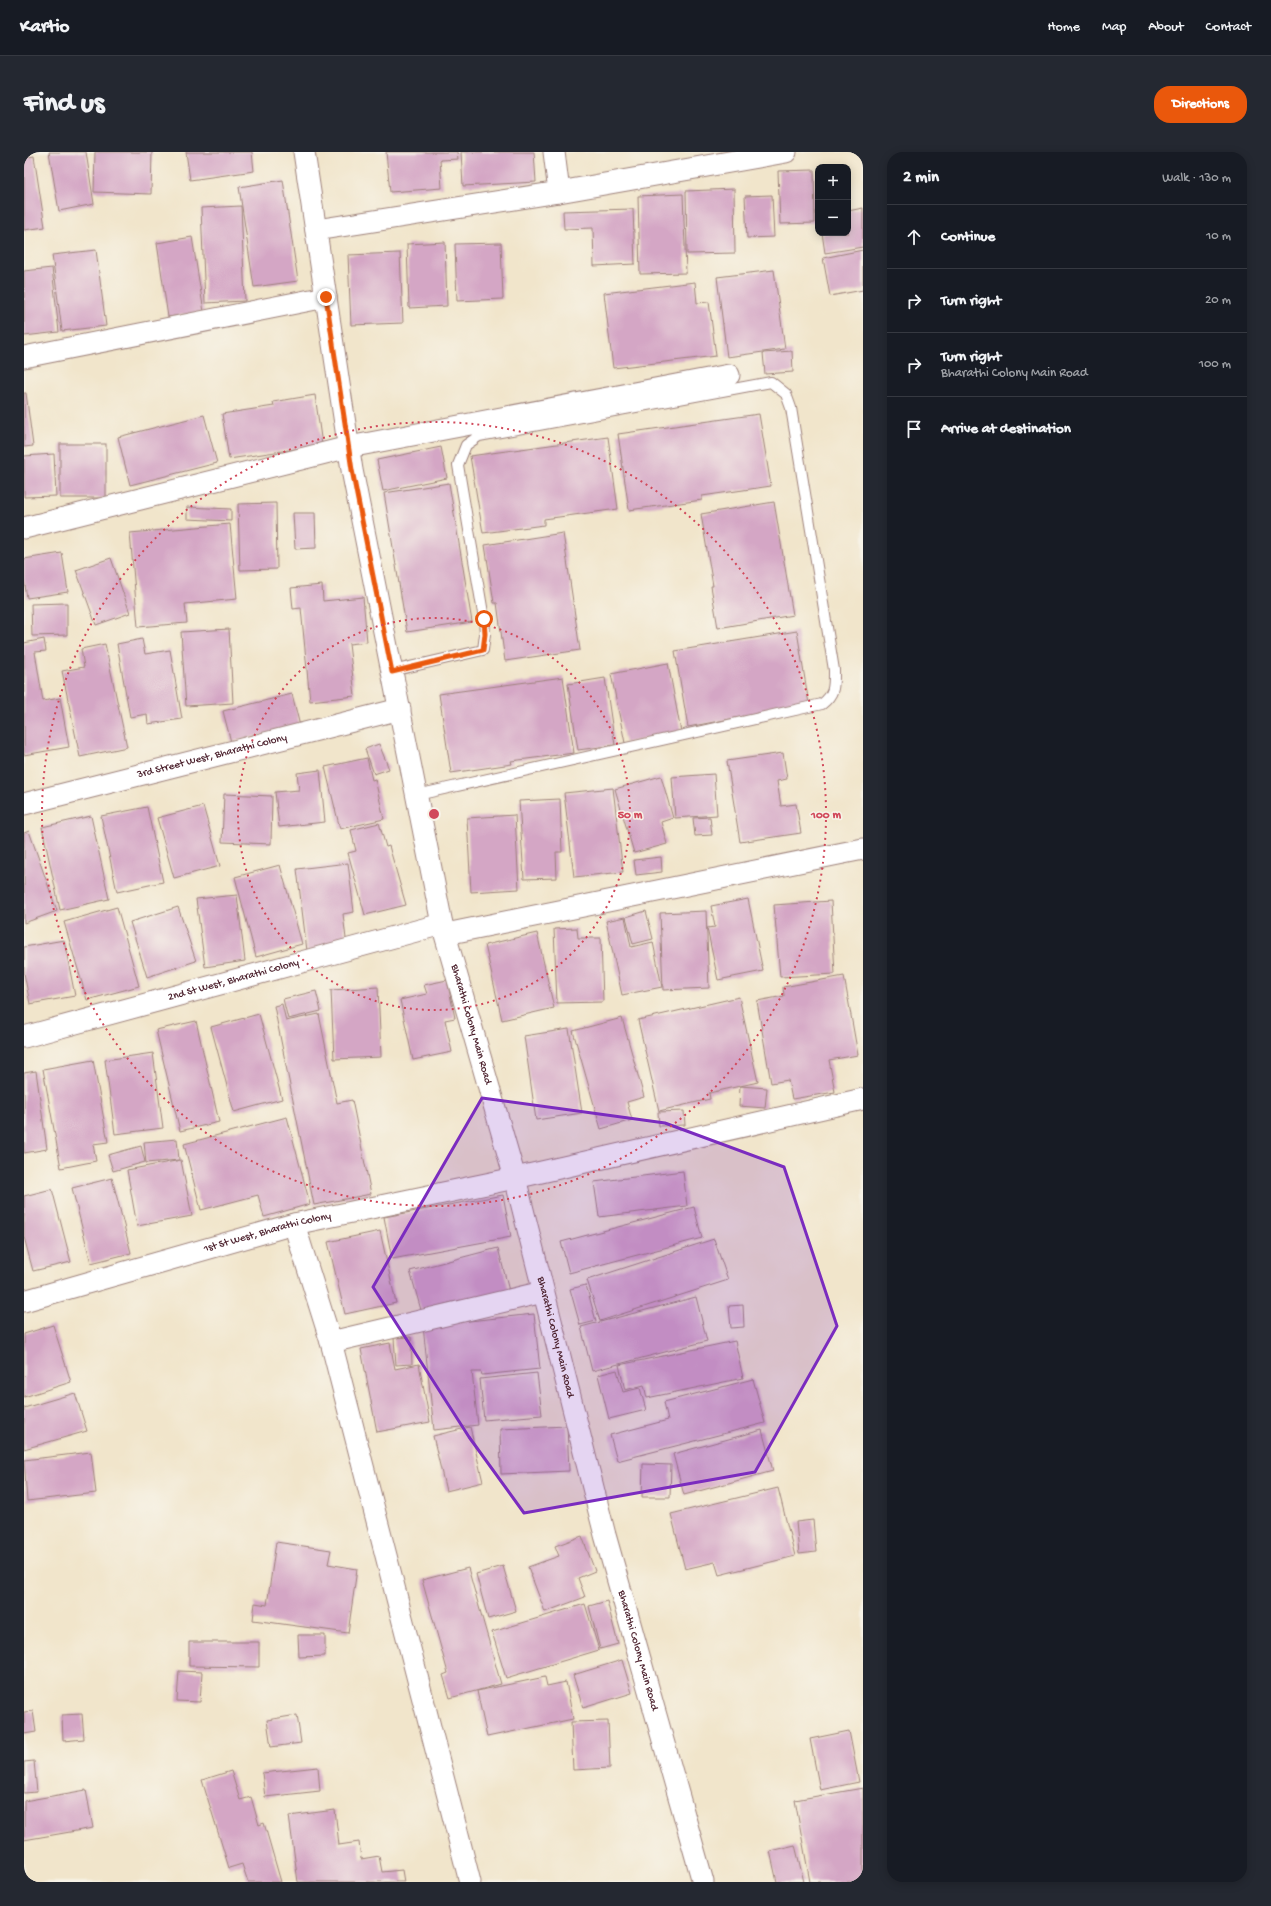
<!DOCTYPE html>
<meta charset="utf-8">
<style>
:root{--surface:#171b24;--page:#242831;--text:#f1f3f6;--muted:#9ea1a6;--line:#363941;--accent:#ea580c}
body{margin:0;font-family:"Gochi Hand",sans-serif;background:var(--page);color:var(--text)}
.controls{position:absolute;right:12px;top:12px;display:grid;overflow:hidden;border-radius:8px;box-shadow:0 2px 10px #0003}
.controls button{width:36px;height:36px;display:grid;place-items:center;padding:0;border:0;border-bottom:1px solid var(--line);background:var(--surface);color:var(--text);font:20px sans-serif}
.stop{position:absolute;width:12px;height:12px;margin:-9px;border:3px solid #ea580c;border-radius:50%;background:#fff}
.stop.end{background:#ea580c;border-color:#fff;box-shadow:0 1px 4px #0008}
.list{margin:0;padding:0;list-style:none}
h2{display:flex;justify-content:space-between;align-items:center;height:52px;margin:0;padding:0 16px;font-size:17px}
h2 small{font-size:13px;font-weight:400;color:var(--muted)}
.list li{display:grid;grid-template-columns:26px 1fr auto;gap:12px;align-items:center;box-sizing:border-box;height:64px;padding:0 16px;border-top:1px solid var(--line)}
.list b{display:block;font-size:15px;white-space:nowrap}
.list p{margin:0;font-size:13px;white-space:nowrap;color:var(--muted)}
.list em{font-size:13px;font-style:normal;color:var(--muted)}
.icon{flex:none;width:22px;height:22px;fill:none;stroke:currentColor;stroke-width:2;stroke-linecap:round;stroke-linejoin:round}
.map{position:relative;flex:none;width:839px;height:1730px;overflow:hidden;border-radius:16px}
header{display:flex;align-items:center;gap:24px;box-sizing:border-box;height:56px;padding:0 20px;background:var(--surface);border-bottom:1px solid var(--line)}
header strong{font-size:19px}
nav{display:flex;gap:22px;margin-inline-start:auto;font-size:14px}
.intro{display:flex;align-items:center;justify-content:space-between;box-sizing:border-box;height:96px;padding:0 24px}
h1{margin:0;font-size:28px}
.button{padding:10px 18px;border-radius:16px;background:var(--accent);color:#fff;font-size:14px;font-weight:700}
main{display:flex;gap:24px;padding:0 24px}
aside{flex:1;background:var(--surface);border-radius:16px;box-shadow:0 2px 10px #0003}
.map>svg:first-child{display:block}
.building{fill:#d4a6c5}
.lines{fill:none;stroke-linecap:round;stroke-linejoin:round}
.lane-casing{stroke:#9e827b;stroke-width:12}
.street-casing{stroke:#9e827b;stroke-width:23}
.lane{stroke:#fff;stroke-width:10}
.street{stroke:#fff;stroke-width:21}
.route{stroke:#ea580c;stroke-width:5}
.marked{fill:#7b2cbf;fill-opacity:0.2;stroke:#7b2cbf;stroke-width:3;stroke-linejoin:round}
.ring{fill:none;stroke:#d1495b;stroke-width:2;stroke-dasharray:2 4}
.labels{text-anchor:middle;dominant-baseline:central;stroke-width:3;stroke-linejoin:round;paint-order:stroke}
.street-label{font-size:11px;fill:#4a1f2b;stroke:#f7f3e8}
.centre{fill:#d1495b;stroke:#f7f3e8;stroke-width:2}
.ring-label{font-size:12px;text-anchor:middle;font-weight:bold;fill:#d1495b;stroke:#f7f3e8;stroke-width:3;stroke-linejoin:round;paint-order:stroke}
</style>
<header>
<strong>Kartio</strong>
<nav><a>Home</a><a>Map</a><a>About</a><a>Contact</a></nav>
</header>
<div class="intro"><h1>Find us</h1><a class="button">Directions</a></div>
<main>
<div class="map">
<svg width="839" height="1730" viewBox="0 0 839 1730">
<rect width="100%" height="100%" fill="#f7f3e8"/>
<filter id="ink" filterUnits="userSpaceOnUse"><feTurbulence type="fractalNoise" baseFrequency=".025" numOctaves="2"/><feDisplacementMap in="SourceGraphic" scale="8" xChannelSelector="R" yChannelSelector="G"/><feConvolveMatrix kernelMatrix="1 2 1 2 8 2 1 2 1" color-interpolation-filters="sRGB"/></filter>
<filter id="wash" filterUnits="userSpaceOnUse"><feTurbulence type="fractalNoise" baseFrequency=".012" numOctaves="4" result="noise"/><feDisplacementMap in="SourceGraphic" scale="16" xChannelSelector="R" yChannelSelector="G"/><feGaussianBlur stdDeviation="0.9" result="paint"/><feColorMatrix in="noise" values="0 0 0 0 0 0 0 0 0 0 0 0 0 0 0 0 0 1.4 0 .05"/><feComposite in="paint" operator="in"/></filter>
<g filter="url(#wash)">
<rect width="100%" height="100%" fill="#f1e5cb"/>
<g id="blocks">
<g class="building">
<path d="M25 0H62L70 52 35 59Z"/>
<path d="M71 0H128L127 42 70 40Z"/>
<path d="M162 0H228L230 19 166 28Z"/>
<path d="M362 0H433L434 7 416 8 418 36 366 40Z"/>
<path d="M437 0H510L512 30 439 34Z"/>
<path d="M10 4 21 75 0 78V6Z"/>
<path d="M790 18 791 71 756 72 754 19Z"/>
<path d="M259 28 274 129 230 135 215 35Z"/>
<path d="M710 37 711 101 663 102 662 39Z"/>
<path d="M659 42 662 121 616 122 614 44Z"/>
<path d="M748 43 750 85 723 86 721 44Z"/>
<path d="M217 54 221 149 181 151 177 56Z"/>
<path d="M839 56V95L801 101 798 81H824V59Z"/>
<path d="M609 57 611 112 570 114 569 76 540 77 539 59Z"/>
<path d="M168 85 180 160 144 165 133 91Z"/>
<path d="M421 90 423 154 385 156 383 92Z"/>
<path d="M477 91 479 147 433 149 431 92Z"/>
<path d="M72 98 82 174 38 179 28 103Z"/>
<path d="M839 98V138L806 144 799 106Z"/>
<path d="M376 101 379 171 327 173 324 103Z"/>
<path d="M28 116 35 180 0 184V119Z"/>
<path d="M750 118 761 197 703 205 693 125Z"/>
<path d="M671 130 673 151 685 150 692 204 589 216 580 141Z"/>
<path d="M768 199 769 220 741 222 739 201Z"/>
<path d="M0 241H2L9 294 0 295Z"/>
<path d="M291 243 298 293 205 307 198 262 250 254 249 250Z"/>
<path d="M735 262 747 334 678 344V348L605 358 594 282Z"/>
<path d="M180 263 193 311 106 333 94 285Z"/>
<path d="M584 285 594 357 520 367V373L459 381 446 304Z"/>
<rect x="36" y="292" width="46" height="54"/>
<path d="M417 295 423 326 359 339 353 308Z"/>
<path d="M30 302 32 344 0 345V304Z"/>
<path d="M425 331 448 470 383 480 360 341Z"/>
<path d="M750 350 769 463 694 476 687 434H689L677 362Z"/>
<path d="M252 351 253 417 216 418 214 352Z"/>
<path d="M163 355 207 357V369L163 367Z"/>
<path d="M269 361H291L292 396 271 397Z"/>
<path d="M206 372 213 447 161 452 163 471 114 475 106 381Z"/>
<path d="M539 381 556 498 481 509 473 451H470L461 393Z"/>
<path d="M38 401 44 440 3 446 0 427V407Z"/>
<path d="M87 406 106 461 72 473 52 418Z"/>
<path d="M298 433 299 449 339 445 343 490 325 492 331 544 286 549 277 456 269 457 267 436Z"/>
<path d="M43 451V483L8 484 7 452Z"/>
<path d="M205 477 209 551 162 554 157 480Z"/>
<path d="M773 479 785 552 664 575 651 499Z"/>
<path d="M20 487 22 499 11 500 19 549 36 546 45 595 0 603V491Z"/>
<path d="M118 487 121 502 146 498 158 567 124 572 123 562 106 565 93 492Z"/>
<path d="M81 492 103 595 56 605 38 519 60 515 57 497Z"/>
<path d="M644 511 657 580 601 591 587 522Z"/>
<path d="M539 525 550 601 487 609 488 612 427 621 415 542Z"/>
<path d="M581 526 591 593 554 598 544 532Z"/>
<path d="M268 542 276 574 207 590 199 559Z"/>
<path d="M355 592 365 617 350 622 341 597Z"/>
<path d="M759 601 763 627 753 629 757 654 772 652 777 681 716 690 703 609Z"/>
<path d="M343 606 348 628 351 627 360 667 316 677 301 615Z"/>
<path d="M296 618 301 670 255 675 251 640 275 638 273 621Z"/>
<path d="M690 622 693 663 651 666 648 625Z"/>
<path d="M637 624 649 666 637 670 643 692 610 701 591 637Z"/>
<path d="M589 636 599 720 550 725 540 641Z"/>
<path d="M200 642 248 644 247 692 198 690Z"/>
<path d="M536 647 538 700H532L533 726 500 727 495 649Z"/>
<path d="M179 654 196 714 150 726 133 666Z"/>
<path d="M123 655 139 730 93 740 77 664Z"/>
<path d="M491 663 495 737 447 740 443 666Z"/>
<path d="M67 664 85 747 36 758 18 675Z"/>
<path d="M686 665 688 683 671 684 669 666Z"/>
<path d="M355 671 362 695 365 694 382 753 341 763 324 701 332 699 327 678Z"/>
<path d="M5 679 33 759 0 771V681Z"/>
<path d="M637 705 638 720 612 723 610 708Z"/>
<path d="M324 711 330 760 319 762 323 795 283 799 273 717Z"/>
<path d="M256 713 278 792 232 805 211 725Z"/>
<path d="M213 743 221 809 181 815 172 747Z"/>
<path d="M724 747 739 819 694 828 683 776 691 775 687 754Z"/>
<path d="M807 749 811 822 756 825 750 753Z"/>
<path d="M93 755 115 834 63 848 40 770Z"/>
<path d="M154 755 172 809 123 825 106 770Z"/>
<path d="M622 759 629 787 609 792 602 765Z"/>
<path d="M682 759 685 836 639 838 636 761Z"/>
<path d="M601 765 607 795 629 790 638 835 598 843 582 769Z"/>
<path d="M553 776 554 786H577L579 850 533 851 530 777Z"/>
<path d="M513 781 530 856 478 868 461 793Z"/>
<path d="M40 788 51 844 6 852 0 821V795Z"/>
<path d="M820 824 834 903 805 908 811 940 768 947 764 928 747 931 733 849 760 844 759 835Z"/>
<path d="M423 828 431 866 421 868 428 900 389 908 376 848 403 842 400 833Z"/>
<path d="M354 835 357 905 310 907 307 838Z"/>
<path d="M292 839 297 859 264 867 259 847Z"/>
<path d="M715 845 734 930 685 941 686 947 635 959 614 868Z"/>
<path d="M258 852 262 869 295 862 313 951 328 948 347 1042 290 1053 250 854Z"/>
<path d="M235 862 258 947 210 960 187 875Z"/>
<path d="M598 866 620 945 603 950 608 968 577 977 549 879Z"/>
<path d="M172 869 195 970 156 979 132 878Z"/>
<path d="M545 877 558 961 512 968 500 884Z"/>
<path d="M129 901 139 976 91 982 81 908Z"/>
<path d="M69 908 84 990 69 992 72 1009 37 1016 19 917Z"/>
<path d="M12 919 23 997 0 1001V921Z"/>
<path d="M716 934 743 936 741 956 715 954Z"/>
<path d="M660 959 661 973 635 974 634 960Z"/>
<path d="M263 965 286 1052 240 1065 234 1043 177 1058 160 992Z"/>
<path d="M153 987 155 1008 122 1011 120 990Z"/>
<path d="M117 994 121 1010 89 1019 84 1003Z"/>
<path d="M157 1008 168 1064 113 1074 103 1018Z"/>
<path d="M659 1019 663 1054 575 1065 570 1030Z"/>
<path d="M88 1026 107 1101 67 1111 48 1036Z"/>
<path d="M28 1037 47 1110 9 1119 0 1085V1044Z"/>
<path d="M479 1043 487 1085 368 1107 360 1065Z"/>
<path d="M670 1055 678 1086 545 1121 537 1090Z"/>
<path d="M356 1079 372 1151 321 1162 304 1090Z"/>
<path d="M690 1087 704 1128 576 1169 563 1128Z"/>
<path d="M474 1096 485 1139 437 1151V1148L397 1158 386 1119Z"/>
<path d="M562 1133 572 1169 556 1173 546 1137Z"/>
<path d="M672 1145 683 1189 568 1219 557 1175Z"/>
<path d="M719 1153 720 1175 707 1176 705 1154Z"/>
<path d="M510 1162 516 1217 458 1223 457 1220H448L454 1273 410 1278 399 1174Z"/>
<path d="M29 1173 47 1230 0 1245V1182Z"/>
<path d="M387 1185 388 1212 372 1213 370 1186Z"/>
<path d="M711 1189 719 1226 623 1246 620 1233 601 1238 595 1213Z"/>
<path d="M366 1191 371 1217 395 1212 406 1270 353 1280 337 1197Z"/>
<path d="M593 1218 599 1240 616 1236 622 1258 585 1267 574 1223Z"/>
<path d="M513 1221 518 1263 460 1268 456 1227Z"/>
<path d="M729 1227 741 1271 593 1309 586 1283 644 1268 640 1250Z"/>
<path d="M51 1241 63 1279 0 1297V1256Z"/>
<path d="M543 1274 545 1319 477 1322 476 1277Z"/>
<path d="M446 1275 459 1330 422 1339 409 1284Z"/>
<path d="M738 1278 749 1319 660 1343 649 1302Z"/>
<path d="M67 1300 72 1341 3 1349 0 1308Z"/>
<path d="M619 1312 647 1313 646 1345H618Z"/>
<path d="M754 1336 771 1404 695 1423 691 1410 661 1417 647 1362Z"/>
<path d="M789 1368 792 1400 775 1402 772 1370Z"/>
<path d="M558 1384 571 1419 554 1426 561 1445 521 1460 504 1415 535 1404 531 1394Z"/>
<path d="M252 1390 307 1398 304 1412 333 1417 324 1481 229 1468 231 1451 243 1453Z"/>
<path d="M479 1414 492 1459 464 1467 452 1422Z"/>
<path d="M444 1416 477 1532 426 1546 419 1523 424 1521 398 1428Z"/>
<path d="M583 1449 594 1492 576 1497 565 1454Z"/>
<path d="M561 1452 575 1498 482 1526 468 1480Z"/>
<path d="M274 1483H301V1504L275 1505Z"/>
<path d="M165 1490H235V1515L165 1514Z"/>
<path d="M598 1508 608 1541 559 1556 549 1523Z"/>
<path d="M155 1519 178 1520 176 1550 153 1549Z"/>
<path d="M521 1525 523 1534 542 1530 549 1567 463 1585 453 1539Z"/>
<path d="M9 1559 12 1580 0 1582V1560Z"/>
<path d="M58 1562 60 1587 39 1589 38 1563Z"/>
<path d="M273 1563 277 1591 247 1595 243 1568Z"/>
<path d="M584 1569 586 1616 549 1618 547 1570Z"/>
<path d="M825 1579 835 1630 796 1638 786 1587Z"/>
<path d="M10 1609 13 1640 0 1641V1610Z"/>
<path d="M294 1615 296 1639 241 1645 238 1621Z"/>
<path d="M207 1619 216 1648 227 1645 235 1673 240 1671 257 1730H224L218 1712 205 1716 178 1628Z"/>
<path d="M839 1636V1730H786L771 1648Z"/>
<path d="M62 1638 69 1676 0 1688V1649Z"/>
<path d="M311 1658 315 1693 335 1690 337 1707 355 1704 358 1720 378 1718 380 1730H274L265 1664Z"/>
<path d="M771 1693 780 1730H753L746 1699Z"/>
</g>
</g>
</g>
<g filter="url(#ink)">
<use href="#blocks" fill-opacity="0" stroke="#9e827b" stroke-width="1"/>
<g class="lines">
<g class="lane-casing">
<path id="lane" d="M368 519 459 498 461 482 460 467 434 313 442 293 455 284 747 230 762 242 767 256 810 518C810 534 811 542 798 552L393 643"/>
</g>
<g class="street-casing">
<g id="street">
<path id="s1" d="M280 0 328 318 418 772 491 1026 581 1383 679 1730"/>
<path d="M530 0 535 40"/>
<path d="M292 78 535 40 762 0"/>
<path d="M0 205 302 145"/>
<path d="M0 376 325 295 705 223"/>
<path id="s2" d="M0 652 376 557"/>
<path d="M422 782 839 697"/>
<path id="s3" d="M0 885 418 772"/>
<path d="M270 1072 307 1190 446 1730"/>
<path id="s4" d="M0 1149 270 1072 491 1026 839 947"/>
<path d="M307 1190 519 1140"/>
</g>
</g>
<use href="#lane" class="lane"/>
<use href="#street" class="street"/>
</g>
</g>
<g class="lines" filter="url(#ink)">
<path class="route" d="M302 145 328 318 368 520 459 498 461 482 460 467"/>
</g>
<path class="marked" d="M458 946 641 971 760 1015 813 1174 731 1320 500 1361 445 1285 349 1135Z"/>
<g class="ring">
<circle cx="410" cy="662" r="196"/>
<circle cx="410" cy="662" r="392"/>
</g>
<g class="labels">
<g class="street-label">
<text stroke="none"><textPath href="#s2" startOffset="194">3rd Street West, Bharathi Colony</textPath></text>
<text stroke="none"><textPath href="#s3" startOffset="217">2nd St West, Bharathi Colony</textPath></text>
<text stroke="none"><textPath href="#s1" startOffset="889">Bharathi Colony Main Road</textPath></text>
<text stroke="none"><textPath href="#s4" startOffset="253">1st St West, Bharathi Colony</textPath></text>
<text stroke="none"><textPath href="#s1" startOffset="1213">Bharathi Colony Main Road</textPath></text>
<text stroke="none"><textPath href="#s1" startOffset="1537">Bharathi Colony Main Road</textPath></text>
</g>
</g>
<circle cx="410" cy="662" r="6" class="centre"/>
<g class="ring-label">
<text x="606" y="666">50 m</text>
<text x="802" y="666">100 m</text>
</g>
</svg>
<div class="controls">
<button>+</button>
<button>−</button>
</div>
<div class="stop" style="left:460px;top:467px"></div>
<div class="stop end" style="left:302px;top:145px"></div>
</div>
<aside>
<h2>2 min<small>Walk · 130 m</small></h2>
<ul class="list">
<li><svg class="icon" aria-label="ahead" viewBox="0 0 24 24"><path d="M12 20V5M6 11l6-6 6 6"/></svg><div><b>Continue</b></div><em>10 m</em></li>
<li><svg class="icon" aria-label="right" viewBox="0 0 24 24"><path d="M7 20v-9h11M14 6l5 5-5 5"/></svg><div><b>Turn right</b></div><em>20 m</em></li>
<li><svg class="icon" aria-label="right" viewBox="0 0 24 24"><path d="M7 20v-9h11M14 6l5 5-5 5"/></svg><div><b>Turn right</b><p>Bharathi Colony Main Road</p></div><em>100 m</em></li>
<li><svg class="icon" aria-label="arrive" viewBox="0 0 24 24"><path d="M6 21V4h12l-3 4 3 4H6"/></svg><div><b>Arrive at destination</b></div></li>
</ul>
</aside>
</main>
